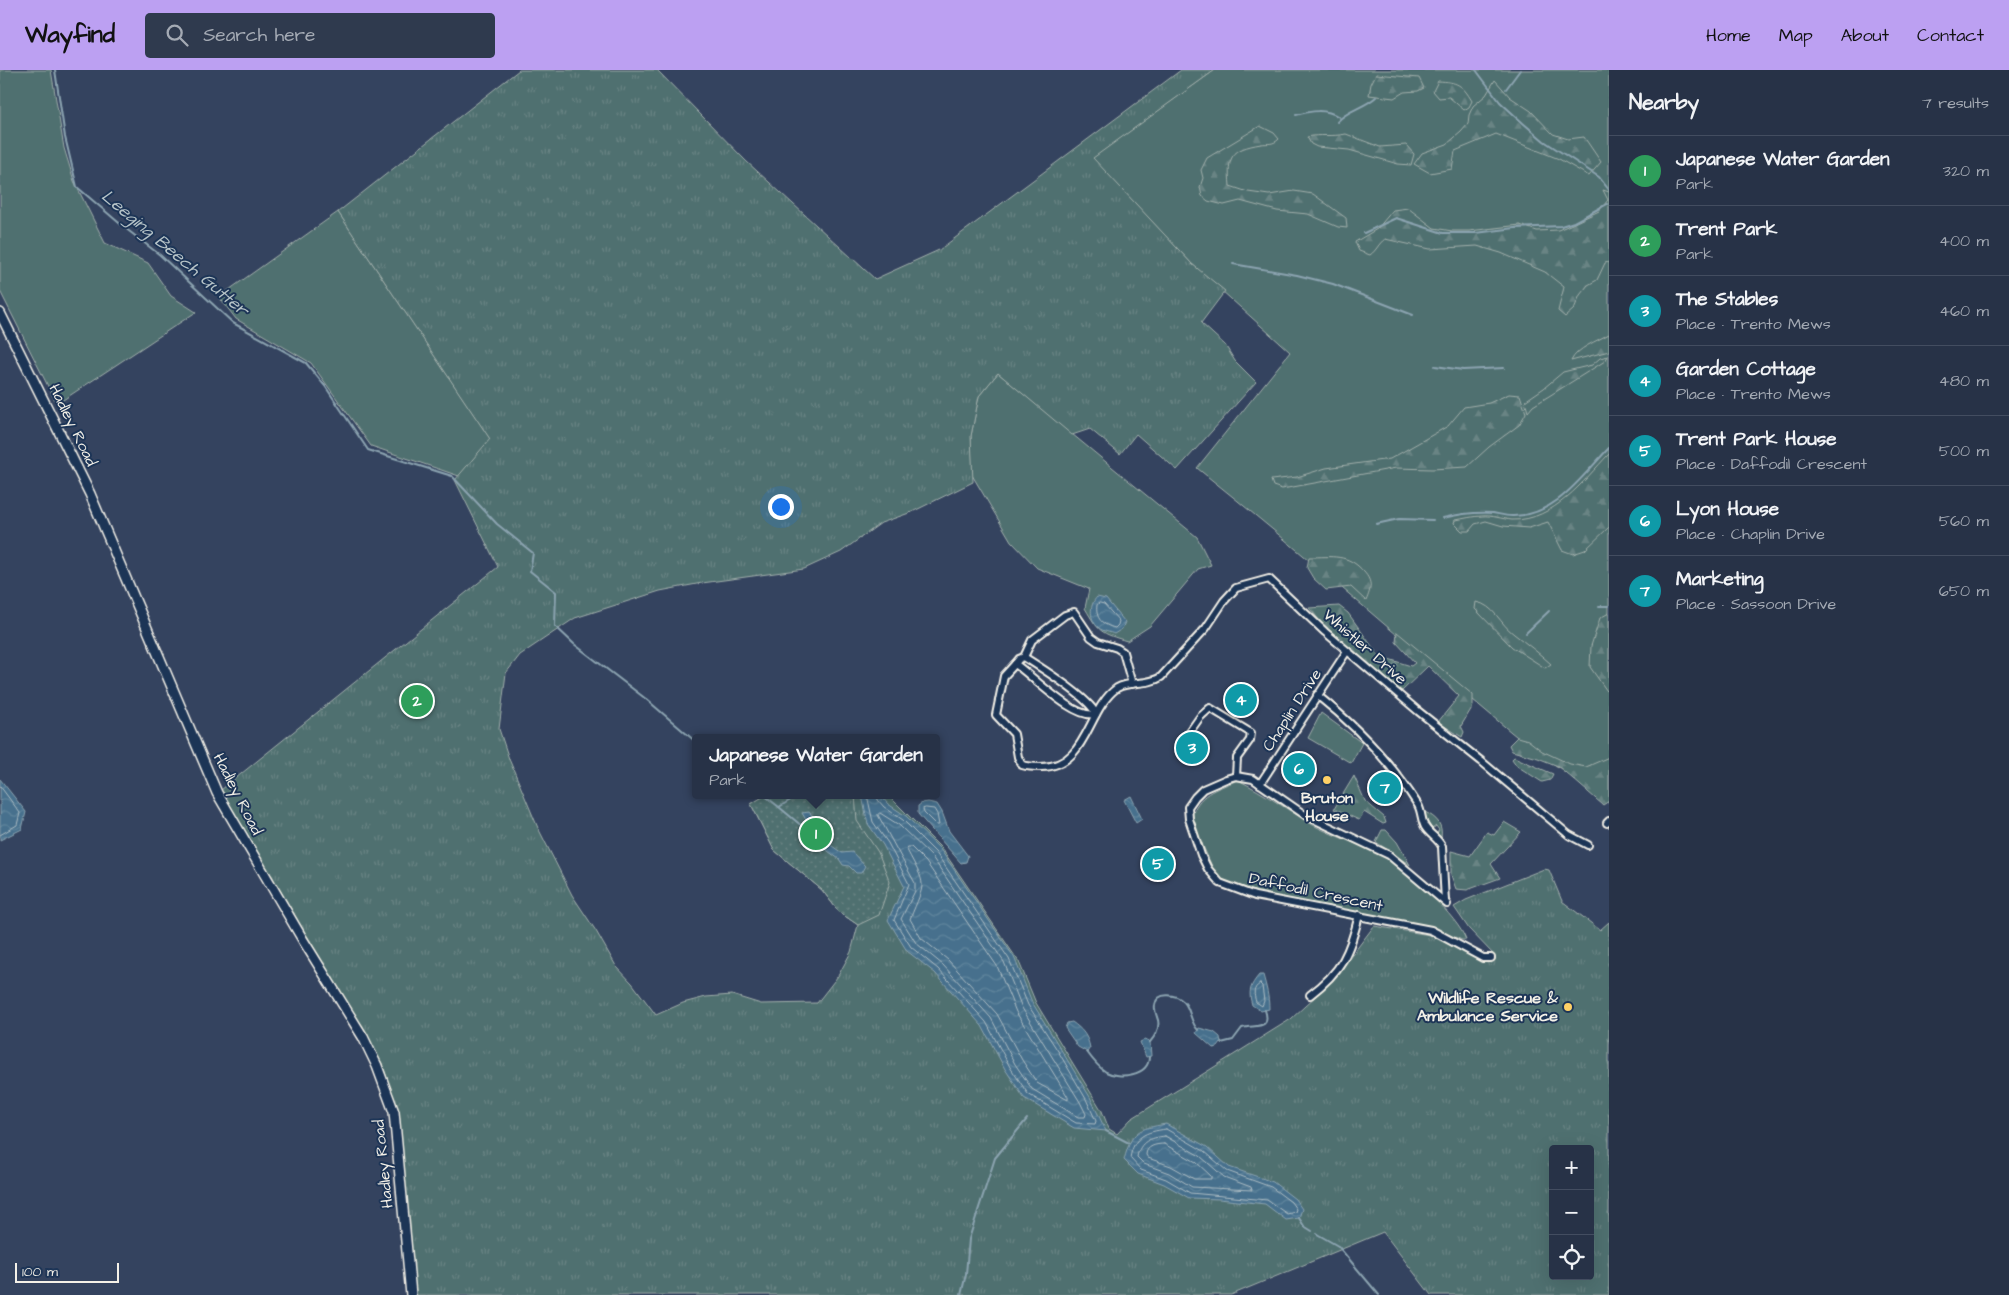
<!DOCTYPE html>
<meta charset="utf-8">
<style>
:root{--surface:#273247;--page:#2f3a4e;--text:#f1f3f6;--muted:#a4aab4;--line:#434d60;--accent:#bca0f2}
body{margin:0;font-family:"Architects Daughter",sans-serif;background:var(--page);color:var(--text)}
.controls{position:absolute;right:15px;bottom:15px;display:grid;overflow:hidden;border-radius:5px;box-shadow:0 5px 20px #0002}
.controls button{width:45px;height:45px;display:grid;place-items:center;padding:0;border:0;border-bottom:1px solid var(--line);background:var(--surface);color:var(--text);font:25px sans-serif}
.scale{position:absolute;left:15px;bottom:12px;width:104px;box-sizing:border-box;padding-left:5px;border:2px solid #f4f1e8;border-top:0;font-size:14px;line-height:18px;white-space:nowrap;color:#f4f1e8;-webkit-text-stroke:4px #1d3557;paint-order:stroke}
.you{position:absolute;left:780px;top:436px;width:18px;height:18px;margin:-12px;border:4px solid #fff;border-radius:50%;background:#1a73e8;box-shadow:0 0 0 8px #1a73e833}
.badge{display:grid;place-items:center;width:32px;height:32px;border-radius:50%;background:var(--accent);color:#fff;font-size:16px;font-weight:700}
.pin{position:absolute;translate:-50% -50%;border:2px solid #fff;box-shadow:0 1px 5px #0006}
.popup{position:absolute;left:692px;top:664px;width:248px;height:65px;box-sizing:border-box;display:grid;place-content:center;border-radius:5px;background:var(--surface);filter:drop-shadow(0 1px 4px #0005);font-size:16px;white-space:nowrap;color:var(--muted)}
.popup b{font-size:19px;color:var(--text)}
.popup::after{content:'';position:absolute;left:50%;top:100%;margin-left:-10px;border:10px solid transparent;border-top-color:var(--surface)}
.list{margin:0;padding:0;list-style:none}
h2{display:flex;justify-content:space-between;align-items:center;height:65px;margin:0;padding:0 20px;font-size:21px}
h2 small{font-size:16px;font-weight:400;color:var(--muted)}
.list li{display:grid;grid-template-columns:32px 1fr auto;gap:15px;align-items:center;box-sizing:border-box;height:70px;padding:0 20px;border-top:1px solid var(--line)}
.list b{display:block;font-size:19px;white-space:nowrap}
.list p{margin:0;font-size:16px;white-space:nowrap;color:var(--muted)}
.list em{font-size:16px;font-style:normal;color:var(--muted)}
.icon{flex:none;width:28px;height:28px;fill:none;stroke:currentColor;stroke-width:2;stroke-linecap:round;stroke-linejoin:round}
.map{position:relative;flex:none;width:1609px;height:1225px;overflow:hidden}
header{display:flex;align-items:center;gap:30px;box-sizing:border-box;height:70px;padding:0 25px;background:var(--accent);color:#111}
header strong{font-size:24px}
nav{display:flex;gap:28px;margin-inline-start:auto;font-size:18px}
.search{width:350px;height:45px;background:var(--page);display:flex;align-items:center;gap:12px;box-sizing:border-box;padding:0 18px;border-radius:5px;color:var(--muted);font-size:19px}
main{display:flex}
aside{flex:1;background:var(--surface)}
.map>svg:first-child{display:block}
.grass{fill:#4f6f6f;stroke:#a2b0ac}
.forest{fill:url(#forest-firs);stroke:#a2b0ac}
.park{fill:url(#park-tufts);stroke:#a2b0ac;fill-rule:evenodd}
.garden{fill:url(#garden-dots);stroke:#a2b0ac}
.water{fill:url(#water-waves);stroke:#8ca4b1}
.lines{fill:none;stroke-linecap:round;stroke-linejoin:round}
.shore{stroke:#aebdc4;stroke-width:1}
.stream{stroke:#8ca4b1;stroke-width:2}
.street-casing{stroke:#f4f1e8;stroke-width:10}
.secondary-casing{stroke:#f4f1e8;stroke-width:12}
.street{stroke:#1d3557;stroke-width:6}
.secondary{stroke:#1d3557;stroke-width:9}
.poi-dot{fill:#ffd166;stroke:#1d3557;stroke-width:2}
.labels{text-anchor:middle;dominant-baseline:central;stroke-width:4;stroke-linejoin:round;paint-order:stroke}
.street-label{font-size:16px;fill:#f4f1e8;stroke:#1d3557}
.poi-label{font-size:16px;font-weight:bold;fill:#f4f1e8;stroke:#1d3557}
.water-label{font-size:18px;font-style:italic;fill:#b7c4c8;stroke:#1d3557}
</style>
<header>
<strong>Wayfind</strong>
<div class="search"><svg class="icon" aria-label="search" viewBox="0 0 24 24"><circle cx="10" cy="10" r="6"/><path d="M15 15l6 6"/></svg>Search here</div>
<nav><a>Home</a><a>Map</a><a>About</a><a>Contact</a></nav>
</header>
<main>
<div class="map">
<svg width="1609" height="1225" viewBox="0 0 1609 1225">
<defs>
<pattern id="forest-firs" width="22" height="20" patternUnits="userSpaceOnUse" patternTransform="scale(1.25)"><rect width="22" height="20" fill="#4f6f6f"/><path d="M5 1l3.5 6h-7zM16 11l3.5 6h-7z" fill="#698484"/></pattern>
<pattern id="park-tufts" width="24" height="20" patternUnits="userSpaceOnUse" patternTransform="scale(1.25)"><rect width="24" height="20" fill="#4f6f6f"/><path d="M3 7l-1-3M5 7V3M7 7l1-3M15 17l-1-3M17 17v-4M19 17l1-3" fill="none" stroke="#698484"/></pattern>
<pattern id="garden-dots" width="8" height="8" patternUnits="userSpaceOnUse" patternTransform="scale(1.25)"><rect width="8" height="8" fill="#4f6f6f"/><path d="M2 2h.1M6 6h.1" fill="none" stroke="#698484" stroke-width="1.8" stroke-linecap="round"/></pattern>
<pattern id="water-waves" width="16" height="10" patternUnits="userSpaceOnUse" patternTransform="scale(1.25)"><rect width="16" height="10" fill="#46708d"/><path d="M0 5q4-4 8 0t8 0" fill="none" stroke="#61859d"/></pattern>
</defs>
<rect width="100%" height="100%" fill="#34435f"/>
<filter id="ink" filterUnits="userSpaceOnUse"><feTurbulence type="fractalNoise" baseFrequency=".02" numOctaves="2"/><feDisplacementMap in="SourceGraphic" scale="10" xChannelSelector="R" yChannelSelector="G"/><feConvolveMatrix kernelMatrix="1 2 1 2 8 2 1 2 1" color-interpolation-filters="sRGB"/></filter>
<g filter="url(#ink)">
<g class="grass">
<path d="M0 0H51L64 78 74 111 105 173 148 193 171 226 196 242 57 334 0 221Z"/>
<path d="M1215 0H1609V733C1577 709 1541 687 1511 662 1406 574 1304 483 1197 398L1290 282 1192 194 1092 88Z"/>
<path d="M338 142 491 370 459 406 371 376 311 293 236 249 219 227Z"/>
<path d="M998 303 1197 467 1211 495 1198 499 1150 556 1127 571C1100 563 1099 562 1085 538L1089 519 1037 498 1011 471 972 405 971 366 979 326Z"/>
<path d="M1321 643 1362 673 1351 693 1308 668Z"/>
<path d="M1238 710C1264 723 1288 740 1313 755 1337 768 1364 775 1387 788 1408 801 1458 847 1466 870H1462L1431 857 1250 822 1224 813 1215 803 1191 749C1198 723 1215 720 1238 710Z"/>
<path d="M1425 742C1437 748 1443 754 1441 768L1437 763 1439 760 1436 756 1432 759 1426 749Z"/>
<path d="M1382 760H1386L1397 772 1410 795 1376 772Z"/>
</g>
<g class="forest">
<path d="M1376 4 1419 8 1424 18 1418 21 1404 22 1394 28 1369 25 1371 14Z"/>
<path d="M1495 10 1510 27 1531 41 1553 64 1568 69 1584 67 1601 92 1589 106 1559 89 1496 64 1455 81 1452 99 1430 103 1414 94 1422 83 1447 74 1461 62 1468 54 1469 45 1473 36 1486 25Z"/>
<path d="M1438 11C1457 12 1462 14 1472 31L1469 37 1464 40 1449 27 1439 28 1433 21Z"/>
<path d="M1260 56 1274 63 1279 69C1273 75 1269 73 1261 74 1231 79 1227 86 1230 116L1248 122 1269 125 1294 121 1313 124 1346 148 1347 158 1338 157 1308 144 1277 141 1240 131 1224 135 1208 131 1202 126 1200 117 1203 108 1201 100 1207 88Z"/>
<path d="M1346 64 1380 77 1406 75 1414 84 1411 95 1398 94 1349 80 1317 77 1311 74 1307 67C1320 64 1332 67 1346 64Z"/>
<path d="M1603 120 1609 122V192L1605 193 1597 210 1588 215 1580 225 1574 239 1565 247 1558 241 1564 217 1545 202 1501 183 1477 176 1430 179 1385 169C1378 174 1377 180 1370 185L1359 181 1355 172 1377 159 1393 140 1408 138 1434 158 1452 161H1469L1520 155 1537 161 1558 160 1570 155 1599 141 1608 130Z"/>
<path d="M1609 264V281L1571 291C1577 278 1597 271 1609 264Z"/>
<path d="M1608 286 1605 291 1533 336 1528 342 1525 331 1544 318 1563 302 1592 295 1600 288Z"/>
<path d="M1509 324 1520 325 1526 343 1519 355 1489 377 1467 397 1432 399 1396 398 1282 419 1273 416 1271 410 1297 407 1326 398 1390 389 1448 356 1464 337 1489 333Z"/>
<path d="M1609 384V457L1585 480 1573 484 1562 480 1548 452 1529 458 1503 456 1486 451 1475 454 1469 461H1462L1454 453 1455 450C1463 449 1473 446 1482 446 1492 445 1502 449 1512 450 1554 451 1583 411 1609 384Z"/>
<path d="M1309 487C1332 487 1348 483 1364 502 1373 512 1371 519 1366 531L1351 517 1326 520 1313 508 1307 498Z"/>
<path d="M1476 532C1494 535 1500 554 1514 564 1527 574 1539 583 1551 594L1545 598 1512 577 1475 539Z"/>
<path d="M1339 536 1348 543 1379 586 1411 596 1415 593 1396 572 1397 562 1473 625V636L1461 656 1464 662 1462 667 1438 652 1459 626 1428 596 1402 621 1395 618 1328 560 1309 538Z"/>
<path d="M1609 543V624L1590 597 1591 576 1600 548Z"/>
<path d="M1517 667 1528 670 1542 681 1570 694 1586 697 1609 687V731L1603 735 1558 696 1538 688 1512 681 1509 675Z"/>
<path d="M1514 687 1553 704 1550 710 1542 712 1517 696 1512 689Z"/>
<path d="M1354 706 1365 731 1384 747 1386 753 1383 754 1364 742 1359 750 1334 739Z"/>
<path d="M1504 752 1521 762 1491 794 1500 808 1467 820 1456 819 1451 805V781L1470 786 1487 762 1494 765Z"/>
</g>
<path class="park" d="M519 0H657L746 91 875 209 939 180 1181 0H1215L1093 88 1192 194 1225 221 1201 253 1225 275 1235 291 1256 312 1177 400 1136 364 1120 384 1090 359 1072 365 998 303 979 326 971 366 973 412 912 442 881 453 841 482 804 499 702 513 660 521 575 548 520 585 506 603 499 659 509 689 538 758 572 825 596 861 616 896 632 913 656 945 683 933 706 927 732 925 761 934 817 933 838 906 851 882 858 855 839 842 822 820 774 780 751 734 766 725H888L942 779 1019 892 1036 933 1102 1041 1109 1059 1117 1064 1131 1049 1291 949 1333 910 1374 856 1430 865 1484 891 1494 885 1469 859 1454 837 1466 830 1544 799 1549 800 1562 831 1600 860 1609 852V1225H1431L1383 1162 1231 1225H415L398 1042 382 993 221 720 498 497 455 410 490 369 338 142ZM1553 1079H1590V1206H1553Z"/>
<path class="garden" d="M766 725H855L857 751 878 782 890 812 879 845 858 855 839 842 822 820 774 780 751 734Z"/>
<g class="water">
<path d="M1097 527 1106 529 1125 552 1122 559 1114 564C1110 562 1102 561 1099 558 1089 550 1089 535 1097 527Z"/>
<path d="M0 709 26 742 22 759 0 770Z"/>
<path d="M880 725 888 734 906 746 940 779 1014 887 1032 932 1090 1027 1106 1061 1074 1058 1024 1028 1005 999 982 956 935 903 907 881 888 850 904 816 883 775 868 754 862 726Z"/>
<path d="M1131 726 1142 749 1136 753 1124 730Z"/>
<path d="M928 732 937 734 942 742 949 761 968 786 966 792 961 793 918 744V736L922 733Z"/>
<path d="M809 742 825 757 817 761 809 755 802 743Z"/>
<path d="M822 769 842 783 852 782 865 796 861 803H856L849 796 843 795 839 789 818 774Z"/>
<path d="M1259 905H1263C1266 916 1269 926 1269 939L1261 941 1252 935C1248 921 1250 916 1259 905Z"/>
<path d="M1072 952C1082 959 1088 966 1090 978L1087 982 1078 977 1065 958 1067 953Z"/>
<path d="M1199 958 1214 962 1220 967 1221 973 1218 977 1213 978 1196 963Z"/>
<path d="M1144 970 1150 972 1151 986 1146 987 1140 972Z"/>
<path d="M1166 1054 1207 1077 1229 1097 1273 1112 1295 1129 1302 1139 1299 1148 1286 1150 1265 1134 1219 1129 1189 1128 1164 1114 1138 1104 1124 1090C1132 1060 1138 1059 1166 1054Z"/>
</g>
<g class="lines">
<g class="shore">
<path d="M1100 533 1104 534 1119 551 1118 555 1115 558C1103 555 1095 549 1097 535Z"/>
<path d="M0 716 20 743 17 755 0 765"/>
<path d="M867 725 873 752 888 773 909 814 894 850 911 877 938 899 986 952 1010 997 1028 1024 1076 1053 1095 1054 1096 1051 1086 1029 1058 981 1028 935 1009 889 936 783 903 750 884 737 878 730 877 725"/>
<path d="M926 738 934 739 937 744 939 755H936L924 743 923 739Z"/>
<path d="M880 743 899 755 932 787 1004 892 1022 938 1080 1032 1086 1044 1085 1047H1078L1032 1019 1015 994 991 948 943 895 916 873 901 849 915 821V813L878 745Z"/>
<path d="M908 777H911L926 792 997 896 1016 942 1068 1027V1030L1037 1013 1022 990 997 944 948 890 921 868 910 849C926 810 927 818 907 780Z"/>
<path d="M1260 914 1262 916 1264 931 1262 936 1256 932C1254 925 1252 918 1260 914Z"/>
<path d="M1166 1059 1204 1081 1227 1101 1271 1117 1291 1132 1296 1139 1295 1142 1287 1144 1267 1130 1190 1123 1166 1109 1141 1100 1130 1088C1134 1066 1145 1062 1166 1059Z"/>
<path d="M1165 1066 1200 1086 1224 1107 1251 1117 1252 1120 1192 1117 1169 1103 1144 1094 1137 1087C1140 1071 1150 1068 1165 1066Z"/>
<path d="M1164 1074 1196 1092 1211 1106V1109H1194L1171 1096 1148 1088 1146 1085C1146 1076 1156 1074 1164 1074Z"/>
</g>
<g class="stream">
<path d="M55 0 65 67 77 117 125 158 160 185 233 253 306 293 325 316 368 380 452 406 497 454 533 483 530 501 556 522 555 556 574 574 646 629 696 672"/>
<path d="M1476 0 1500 32 1523 53 1544 71 1599 107 1609 120"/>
<path d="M1506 19 1520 0"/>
<path d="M1296 45C1311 41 1325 38 1339 47"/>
<path d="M1337 52C1347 40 1364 38 1376 27"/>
<path d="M1364 163 1396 148 1443 163H1476L1515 158 1561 156 1574 152 1607 134"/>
<path d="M1233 194 1297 205 1333 214 1413 245"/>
<path d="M1435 296 1463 300 1504 298"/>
<path d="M1443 448C1459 444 1476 442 1493 443 1499 444 1505 446 1512 446 1555 447 1582 406 1609 378"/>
<path d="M1376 454 1399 449 1433 450"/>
<path d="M1599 536H1609"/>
<path d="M1526 563 1549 541"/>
<path d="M764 725 779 737 799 725"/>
<path d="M779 737 820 771"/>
<path d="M1150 972C1156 965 1161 956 1157 947 1156 943 1154 940 1155 935 1157 921 1176 924 1184 932 1191 940 1190 952 1198 960"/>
<path d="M1221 973 1233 970 1242 958C1254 954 1272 961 1265 940"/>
<path d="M1087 982C1092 989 1098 997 1106 1002 1119 1009 1149 1006 1149 987"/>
<path d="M1106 1061 1129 1073"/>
<path d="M1299 1148 1304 1156 1312 1161"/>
<path d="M1317 1164 1338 1176 1379 1225"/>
<path d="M961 1225 966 1204 969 1169 995 1088 1027 1049"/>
</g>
<g class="street-casing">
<g id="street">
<path d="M1024 587C1040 597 1089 628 1096 644 1074 650 1032 605 1015 594L1019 589Z"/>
<path d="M1024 587 1032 570 1065 545 1074 542 1091 567 1098 572 1117 578 1123 582 1132 614"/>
<path d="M1015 594 1004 606 996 645 1014 664 1018 687 1022 695C1029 697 1035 697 1041 697 1088 697 1086 640 1117 618 1130 610 1147 616 1161 607L1206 558 1224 531 1236 518 1269 509 1325 562 1418 641 1481 691 1569 765 1588 775"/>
<path d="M1317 625C1356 656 1391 692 1418 735 1422 742 1421 750 1425 757 1430 765 1439 769 1442 777L1445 831"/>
<path d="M1186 667 1200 647 1210 638 1251 663 1250 670 1237 688 1236 706"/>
<path d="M1260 714 1347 581"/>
<path d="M1607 753 1609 751"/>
<path d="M1447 834 1389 785 1305 745 1253 709 1236 706 1226 709 1203 719 1195 727 1188 737 1189 749 1201 785 1208 799 1220 813 1255 826 1431 860 1483 888H1491"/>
<path d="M1310 925C1342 901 1350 882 1359 845"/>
</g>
</g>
<g class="secondary-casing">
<path id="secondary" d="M0 243 90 424 217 723 303 870 363 967 377 996 394 1042 411 1225"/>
</g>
<use href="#street" class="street"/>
<use href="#secondary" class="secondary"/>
</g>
</g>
<g class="poi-dot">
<circle cx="1327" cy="710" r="5"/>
<circle cx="1568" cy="937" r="5"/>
</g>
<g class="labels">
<g class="street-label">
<text transform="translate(73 355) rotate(64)">Hadley Road</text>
<text transform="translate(1365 577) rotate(41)">Whistler Drive</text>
<text transform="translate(1292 640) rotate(-57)">Chaplin Drive</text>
<text transform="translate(238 724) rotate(63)">Hadley Road</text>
<text transform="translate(1316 822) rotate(12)">Daffodil Crescent</text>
<text transform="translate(383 1094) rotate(-96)">Hadley Road</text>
</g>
<g class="poi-label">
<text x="1327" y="728">Bruton<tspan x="1327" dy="18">House</tspan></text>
<text x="1558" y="928" text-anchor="end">Wildlife Rescue &amp;<tspan x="1558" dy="18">Ambulance Service</tspan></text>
</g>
<g class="water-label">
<text transform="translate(175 183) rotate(40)">Leeging Beech Gutter</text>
</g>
</g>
</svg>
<div class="controls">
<button>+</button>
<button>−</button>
<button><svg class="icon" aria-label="locate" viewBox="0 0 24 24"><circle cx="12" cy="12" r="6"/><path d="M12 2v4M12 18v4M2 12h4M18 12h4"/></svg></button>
</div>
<div class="scale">100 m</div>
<div class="you"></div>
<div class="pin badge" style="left:816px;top:764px;background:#2e9e5b">1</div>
<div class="popup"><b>Japanese Water Garden</b>Park</div>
<div class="pin badge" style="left:417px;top:631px;background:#2e9e5b">2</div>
<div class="pin badge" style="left:1192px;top:678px;background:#0f9aa8">3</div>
<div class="pin badge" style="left:1241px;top:630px;background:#0f9aa8">4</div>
<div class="pin badge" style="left:1158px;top:794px;background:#0f9aa8">5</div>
<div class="pin badge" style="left:1299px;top:699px;background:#0f9aa8">6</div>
<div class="pin badge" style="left:1385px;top:718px;background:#0f9aa8">7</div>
</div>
<aside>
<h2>Nearby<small>7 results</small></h2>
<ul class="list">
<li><span class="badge" style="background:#2e9e5b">1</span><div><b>Japanese Water Garden</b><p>Park</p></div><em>320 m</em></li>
<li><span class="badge" style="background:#2e9e5b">2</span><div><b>Trent Park</b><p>Park</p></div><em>400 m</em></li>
<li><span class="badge" style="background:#0f9aa8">3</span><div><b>The Stables</b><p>Place · Trento Mews</p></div><em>460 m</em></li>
<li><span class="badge" style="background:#0f9aa8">4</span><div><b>Garden Cottage</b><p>Place · Trento Mews</p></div><em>480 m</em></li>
<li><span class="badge" style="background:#0f9aa8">5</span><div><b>Trent Park House</b><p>Place · Daffodil Crescent</p></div><em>500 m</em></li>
<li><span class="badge" style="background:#0f9aa8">6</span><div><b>Lyon House</b><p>Place · Chaplin Drive</p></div><em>560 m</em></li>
<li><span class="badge" style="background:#0f9aa8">7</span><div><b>Marketing</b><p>Place · Sassoon Drive</p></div><em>650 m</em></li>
</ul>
</aside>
</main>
